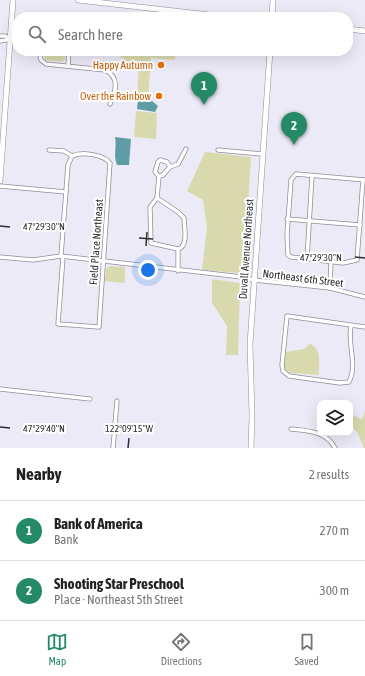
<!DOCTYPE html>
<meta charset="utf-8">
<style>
:root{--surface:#fff;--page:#f6f6f6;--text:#222;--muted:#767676;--line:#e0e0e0;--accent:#248a66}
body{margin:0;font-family:"Asap Condensed",sans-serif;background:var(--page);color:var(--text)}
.controls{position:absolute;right:12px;bottom:12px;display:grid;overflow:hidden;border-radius:8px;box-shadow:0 4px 16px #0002}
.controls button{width:36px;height:36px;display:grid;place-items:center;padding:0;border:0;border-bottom:1px solid var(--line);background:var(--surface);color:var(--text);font:20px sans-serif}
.you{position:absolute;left:148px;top:270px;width:14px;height:14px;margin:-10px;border:3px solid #fff;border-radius:50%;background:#1a73e8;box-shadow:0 0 0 6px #1a73e833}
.badge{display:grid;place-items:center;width:26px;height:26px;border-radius:50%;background:var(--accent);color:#fff;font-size:13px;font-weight:700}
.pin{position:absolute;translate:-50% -33px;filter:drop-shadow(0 1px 2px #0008)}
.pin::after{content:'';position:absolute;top:21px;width:14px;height:12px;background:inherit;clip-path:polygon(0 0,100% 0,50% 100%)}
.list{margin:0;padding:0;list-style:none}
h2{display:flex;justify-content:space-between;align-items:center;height:52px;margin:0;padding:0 16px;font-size:17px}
h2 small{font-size:13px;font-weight:400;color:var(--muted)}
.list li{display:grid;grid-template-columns:26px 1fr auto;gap:12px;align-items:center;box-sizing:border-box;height:60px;padding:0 16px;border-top:1px solid var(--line)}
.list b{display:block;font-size:15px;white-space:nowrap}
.list p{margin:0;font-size:13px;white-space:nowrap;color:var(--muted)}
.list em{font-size:13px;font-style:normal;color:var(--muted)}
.icon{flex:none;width:22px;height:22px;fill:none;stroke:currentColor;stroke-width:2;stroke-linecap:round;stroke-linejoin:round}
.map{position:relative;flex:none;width:365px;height:448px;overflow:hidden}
.search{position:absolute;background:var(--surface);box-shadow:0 4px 16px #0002;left:12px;right:12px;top:12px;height:44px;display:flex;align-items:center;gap:10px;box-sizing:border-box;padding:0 14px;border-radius:16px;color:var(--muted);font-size:15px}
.sheet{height:172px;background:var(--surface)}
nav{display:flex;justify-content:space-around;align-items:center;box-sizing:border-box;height:56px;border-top:1px solid var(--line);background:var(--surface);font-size:11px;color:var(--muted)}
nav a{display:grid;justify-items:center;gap:2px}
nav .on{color:var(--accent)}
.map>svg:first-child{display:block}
.green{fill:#d8daad}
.water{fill:#5f9da4}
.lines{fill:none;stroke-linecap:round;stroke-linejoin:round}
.street-casing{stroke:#8f8d98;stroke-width:5}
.secondary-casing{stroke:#8f8d98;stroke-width:6}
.street{stroke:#fff;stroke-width:3.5}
.secondary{stroke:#fff;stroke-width:5}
.ticks{fill:none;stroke:#2d2c31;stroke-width:1.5}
.food-dot{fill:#e8710a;stroke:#fff;stroke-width:1.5}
.labels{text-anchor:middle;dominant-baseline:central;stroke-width:4;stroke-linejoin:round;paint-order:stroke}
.food-label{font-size:11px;fill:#c56008;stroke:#fff;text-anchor:end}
.street-label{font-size:11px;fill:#2d2c31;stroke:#fff}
.ticks-label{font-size:10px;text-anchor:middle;fill:#2d2c31;stroke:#fff;stroke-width:4;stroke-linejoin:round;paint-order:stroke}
</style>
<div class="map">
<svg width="365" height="448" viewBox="0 0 365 448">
<rect width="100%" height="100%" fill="#eceaf6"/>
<g class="green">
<path d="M44 51H66L65 59 62 62 46 60 44 56Z"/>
<path d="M116 51H176L175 60 151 58 148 99 137 98 139 65 130 64 116 53Z"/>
<path d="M136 111 157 113 156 139 134 137Z"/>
<path d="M205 152 251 157 244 267 239 273 202 270 207 228 203 200 187 191Z"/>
<path d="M110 266 125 267V283L105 281 106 269Z"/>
<path d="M212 279 240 283 238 355H226L227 326 212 303Z"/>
<path d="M310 344C322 349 319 363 319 375L291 373 284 368 285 352 304 349Z"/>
<path d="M365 410V448H364L357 432 350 426V413L362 420Z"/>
</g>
<g class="water">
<path d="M138 100 152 101 158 106 155 112 137 109Z"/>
<path d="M115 137 131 139 129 165H117C113 155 117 147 115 137Z"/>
</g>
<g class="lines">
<g class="street-casing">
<g id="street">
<path d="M0 36H5L17 43"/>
<path d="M0 41 17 38"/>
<path d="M39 51 41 60 46 64 105 70C120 77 116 91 110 104"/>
<path d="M68 66 69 51"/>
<path d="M49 150 64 151 72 156C82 151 104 155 110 163L99 327 58 324 63 257"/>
<path d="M218 150 262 154"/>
<path d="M170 167 163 175 159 176 157 198 150 207 151 243 178 249"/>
<path d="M159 176 155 172 158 162 160 160 167 162 170 167 178 164 186 149"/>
<path d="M363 180 357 260 343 263 291 257 288 255 287 235 291 180 296 174 365 180"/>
<path d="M0 186 66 192"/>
<path d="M157 198 178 212 184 218C184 227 189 246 178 249"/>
<path d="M287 219 360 225"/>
<path d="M61 256 68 165 72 156"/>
<path d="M0 257 33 260 61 256 242 277 254 280 330 288 365 297"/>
<path d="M307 259 312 176"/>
<path d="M178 271V249"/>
<path d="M330 288 331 261"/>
<path d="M351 326C347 344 358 364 349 382L340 383 289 376 283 371 282 365 287 316 365 327"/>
<path d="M0 389 90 399"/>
<path d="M291 429C308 431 326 431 335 448"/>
<path d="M113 448 117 401"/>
</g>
</g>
<g class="secondary-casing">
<g id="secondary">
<path d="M78 0 227 17"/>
<path d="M272 17 273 0"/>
<path d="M348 29 365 31"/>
<path d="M0 181 13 0"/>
<path d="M251 448 252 416 250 344 270 51"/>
</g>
</g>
<use href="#street" class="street"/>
<use href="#secondary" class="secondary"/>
</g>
<path class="ticks" d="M0 226 10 227M139 238 153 239M146 246 147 232M355 257 365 258M0 427 10 428M128 448 129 438"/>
<g class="food-dot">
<circle cx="161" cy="65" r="4"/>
<circle cx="159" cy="96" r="4"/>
</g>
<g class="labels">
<g class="food-label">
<text x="153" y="65">Happy Autumn</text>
<text x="151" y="96">Over the Rainbow</text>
</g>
<g class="street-label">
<text transform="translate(96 242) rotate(-86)">Field Place Northeast</text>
<text transform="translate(246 249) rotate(-86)">Duvall Avenue Northeast</text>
<text transform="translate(303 278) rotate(7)">Northeast 6th Street</text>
</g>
</g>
<g class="ticks-label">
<text x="44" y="230">47°29'30"N</text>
<text x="321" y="261">47°29'30"N</text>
<text x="129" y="432">122°09'15"W</text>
<text x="44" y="432">47°29'40"N</text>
</g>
</svg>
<div class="controls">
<button><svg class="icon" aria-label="layers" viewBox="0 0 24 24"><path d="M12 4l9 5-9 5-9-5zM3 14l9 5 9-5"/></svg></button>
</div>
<div class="you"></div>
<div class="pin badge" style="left:204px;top:105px">1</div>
<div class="pin badge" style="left:294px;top:145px">2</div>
<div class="search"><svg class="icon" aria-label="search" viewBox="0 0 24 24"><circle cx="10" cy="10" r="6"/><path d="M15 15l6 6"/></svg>Search here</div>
</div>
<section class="sheet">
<h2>Nearby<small>2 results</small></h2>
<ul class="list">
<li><span class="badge">1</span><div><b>Bank of America</b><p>Bank</p></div><em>270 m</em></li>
<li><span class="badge">2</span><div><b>Shooting Star Preschool</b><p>Place · Northeast 5th Street</p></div><em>300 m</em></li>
</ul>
</section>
<nav>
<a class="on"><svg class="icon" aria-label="map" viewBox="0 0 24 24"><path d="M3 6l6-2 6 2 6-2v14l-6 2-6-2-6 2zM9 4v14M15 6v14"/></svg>Map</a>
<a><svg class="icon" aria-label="directions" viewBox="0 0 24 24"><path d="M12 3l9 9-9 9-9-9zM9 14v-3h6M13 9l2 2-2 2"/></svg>Directions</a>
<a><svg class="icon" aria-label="saved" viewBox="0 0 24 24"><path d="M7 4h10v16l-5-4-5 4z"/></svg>Saved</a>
</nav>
